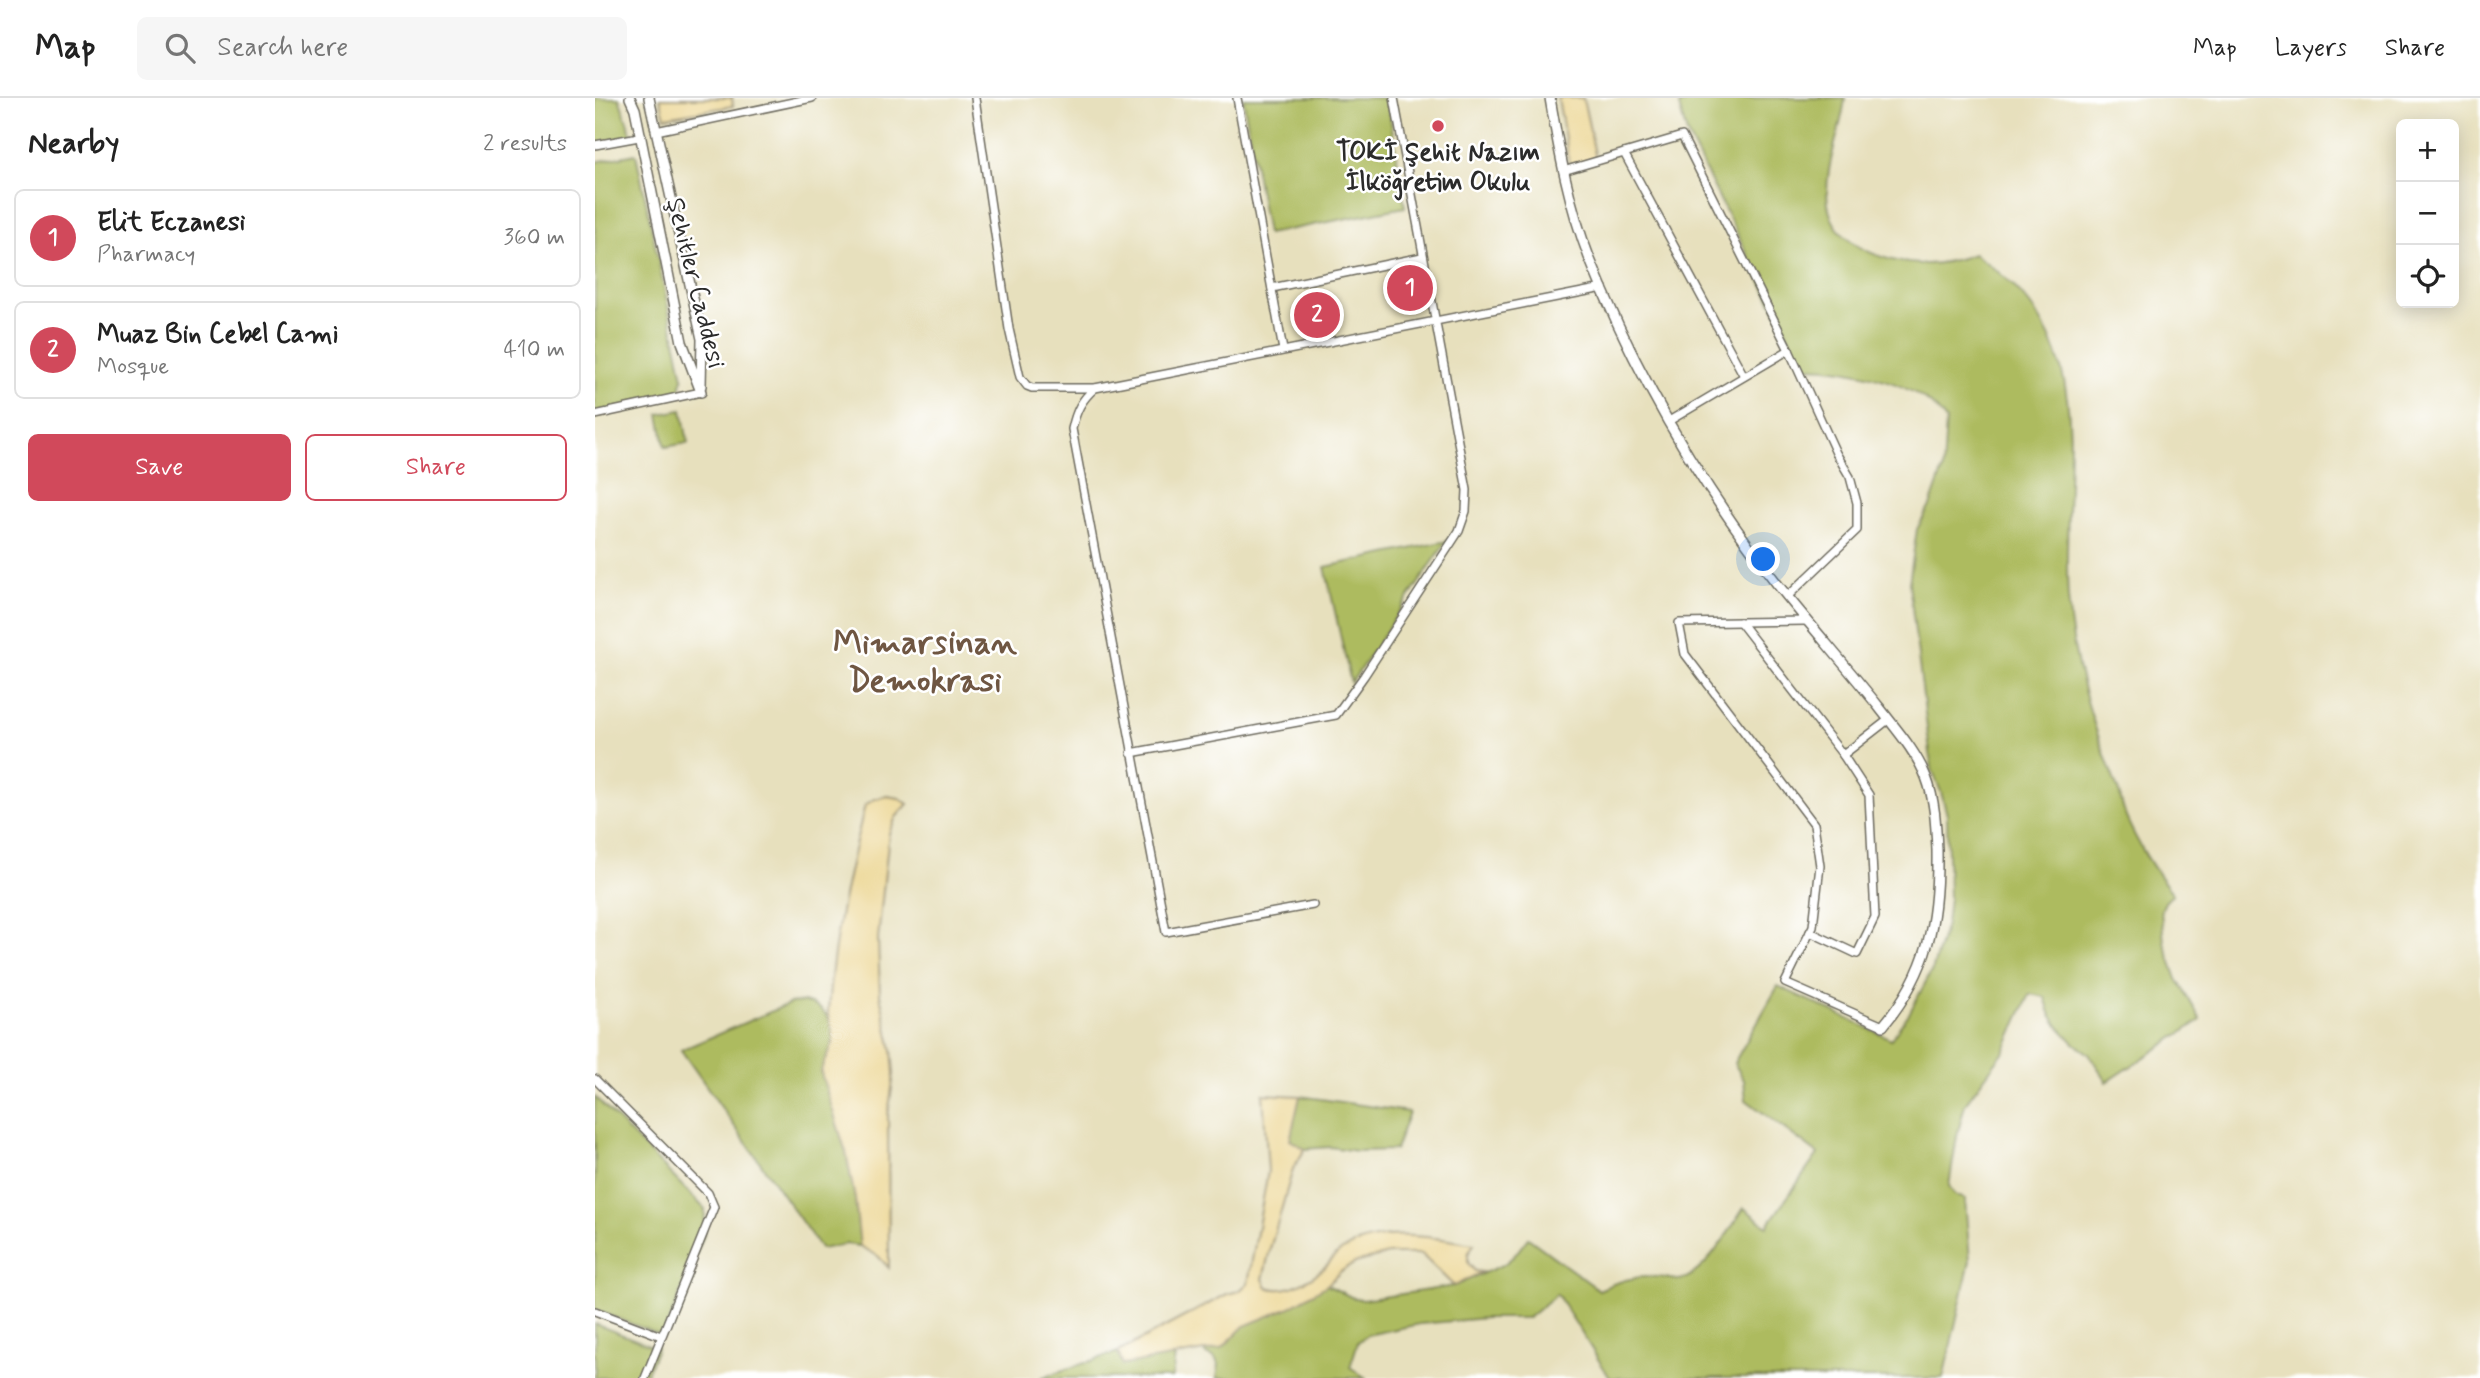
<!DOCTYPE html>
<meta charset="utf-8">
<style>
:root{--surface:#fff;--page:#f6f6f6;--text:#222;--muted:#767676;--line:#e0e0e0;--accent:#d1495b}
body{margin:0;font-family:Mynerve,sans-serif;background:var(--page);color:var(--text)}
.controls{position:absolute;right:21px;top:21px;display:grid;overflow:hidden;border-radius:10px;box-shadow:0 4px 18px #0003}
.controls button{width:63px;height:63px;display:grid;place-items:center;padding:0;border:0;border-bottom:2px solid var(--line);background:var(--surface);color:var(--text);font:35px sans-serif}
.you{position:absolute;left:1169px;top:462px;width:24px;height:24px;margin:-18px;border:5px solid #fff;border-radius:50%;background:#1a73e8;box-shadow:0 0 0 10px #1a73e833}
.badge{display:grid;place-items:center;width:46px;height:46px;border-radius:50%;background:var(--accent);color:#fff;font-size:23px;font-weight:700}
.pin{position:absolute;translate:-50% -50%;border:4px solid #fff;box-shadow:0 2px 7px #0006}
.list{margin:0;padding:0;list-style:none}
h2{display:flex;justify-content:space-between;align-items:center;height:91px;margin:0;padding:0 28px;font-size:30px}
h2 small{font-size:23px;font-weight:400;color:var(--muted)}
.list li{display:grid;grid-template-columns:46px 1fr auto;gap:21px;align-items:center;box-sizing:border-box;height:98px;margin:0 14px 14px;padding:0 14px;border:2px solid var(--line);border-radius:10px}
.list b{display:block;font-size:26px;white-space:nowrap}
.list p{margin:0;font-size:23px;white-space:nowrap;color:var(--muted)}
.list em{font-size:23px;font-style:normal;color:var(--muted)}
.actions{display:flex;gap:14px;padding:21px 28px}
.actions a{flex:1;padding:16px 0;border:2px solid var(--accent);border-radius:10px;text-align:center;font-size:24px;color:var(--accent)}
.actions .main{background:var(--accent);color:#fff}
.icon{flex:none;width:38px;height:38px;fill:none;stroke:currentColor;stroke-width:2;stroke-linecap:round;stroke-linejoin:round}
.map{position:relative;flex:none;width:1885px;height:1280px;overflow:hidden}
header{display:flex;align-items:center;gap:42px;box-sizing:border-box;height:98px;padding:0 35px;background:var(--surface);border-bottom:2px solid var(--line)}
header strong{font-size:33px}
nav{display:flex;gap:38px;margin-inline-start:auto;font-size:24px}
.search{width:490px;height:63px;background:var(--page);display:flex;align-items:center;gap:18px;box-sizing:border-box;padding:0 24px;border-radius:10px;color:var(--muted);font-size:26px}
main{display:flex}
aside{flex:1;background:var(--surface)}
.map>svg:first-child{display:block}
.green{fill:#adbb5e;stroke:#6c7344;stroke-width:2}
.sand{fill:#eeda9e;stroke:#8c8264;stroke-width:2}
.lines{fill:none;stroke-linecap:round;stroke-linejoin:round}
.minor-casing{stroke:#6d6a5e;stroke-width:10}
.tertiary-casing{stroke:#6d6a5e;stroke-width:12}
.minor{stroke:#fff;stroke-width:7}
.tertiary{stroke:#fff;stroke-width:9}
.poi-dot{fill:#d1495b;stroke:#fff;stroke-width:2.5}
.labels{text-anchor:middle;dominant-baseline:central;stroke-width:5;stroke-linejoin:round;paint-order:stroke}
.poi-label{font-size:26px;font-weight:bold;fill:#2b2b2b;stroke:#fff}
.street-label{font-size:26px;fill:#2b2b2b;stroke:#fff}
.district-label{font-size:33px;font-weight:bold;fill:#6f5642;stroke:#fff}
</style>
<header>
<strong>Map</strong>
<div class="search"><svg class="icon" aria-label="search" viewBox="0 0 24 24"><circle cx="10" cy="10" r="6"/><path d="M15 15l6 6"/></svg>Search here</div>
<nav><a>Map</a><a>Layers</a><a>Share</a></nav>
</header>
<main>
<aside>
<h2>Nearby<small>2 results</small></h2>
<ul class="list">
<li><span class="badge">1</span><div><b>Elit Eczanesi</b><p>Pharmacy</p></div><em>360 m</em></li>
<li><span class="badge">2</span><div><b>Muaz Bin Cebel Cami</b><p>Mosque</p></div><em>410 m</em></li>
</ul>
<div class="actions"><a class="main">Save</a><a>Share</a></div>
</aside>
<div class="map">
<svg width="1885" height="1280" viewBox="0 0 1885 1280">
<rect width="100%" height="100%" fill="#fff"/>
<filter id="ink" filterUnits="userSpaceOnUse"><feTurbulence type="fractalNoise" baseFrequency=".0143" numOctaves="2"/><feDisplacementMap in="SourceGraphic" scale="14" xChannelSelector="R" yChannelSelector="G"/><feConvolveMatrix kernelMatrix="1 2 1 2 8 2 1 2 1" color-interpolation-filters="sRGB"/></filter>
<filter id="wash" filterUnits="userSpaceOnUse"><feTurbulence type="fractalNoise" baseFrequency=".00686" numOctaves="4" result="noise"/><feDisplacementMap in="SourceGraphic" scale="28" xChannelSelector="R" yChannelSelector="G"/><feGaussianBlur stdDeviation="1.57" result="paint"/><feColorMatrix in="noise" values="0 0 0 0 0 0 0 0 0 0 0 0 0 0 0 0 0 1.4 0 .05"/><feComposite in="paint" operator="in"/></filter>
<g filter="url(#wash)">
<rect width="100%" height="100%" fill="#e7e0bd"/>
<g class="green">
<path d="M0 0H24L37 38 0 46Z"/>
<path d="M648 0H792L810 109 672 136Z"/>
<path d="M1096 0H1250C1246 36 1228 70 1233 106 1238 149 1295 166 1331 166 1348 166 1363 162 1379 156 1514 246 1464 365 1473 499 1477 565 1498 628 1522 689 1526 699 1527 709 1531 719 1542 745 1561 775 1578 796L1570 804 1566 813 1569 844 1582 881 1606 922 1512 984 1494 956 1479 945 1463 928 1455 915 1450 899 1435 896 1409 953 1370 1006 1362 1038 1354 1088 1360 1097 1370 1101 1375 1163 1348 1280H1015L962 1196 933 1220H891L825 1226 772 1237 763 1244 755 1269 771 1280H622L624 1266 619 1259 610 1256V1253L627 1250 649 1228 695 1209 732 1187 756 1199 768 1202 859 1188 908 1167 919 1158 933 1140 1004 1192C1022 1183 1041 1177 1062 1179 1069 1179 1077 1182 1084 1182 1109 1179 1136 1129 1149 1110L1172 1128 1223 1056 1151 1002 1149 982 1139 965 1183 888 1296 941 1315 914 1338 870 1351 826 1354 800 1352 717 1346 694 1337 671 1314 485 1322 431 1335 408 1348 371 1351 323C1327 284 1253 269 1209 269L1092 36 1084 8Z"/>
<path d="M41 56 88 280 84 295 0 319V64Z"/>
<path d="M87 312 93 345 70 349 64 316Z"/>
<path d="M852 443 756 585 730 469Z"/>
<path d="M209 904C232 909 241 927 237 949L233 954 226 975 251 1054 260 1101 265 1148 251 1146 226 1151 86 952 196 905Z"/>
<path d="M705 998 814 1014 800 1052 761 1053 735 1049 710 1051 695 1042Z"/>
<path d="M0 999 110 1111 109 1137 68 1238 0 1212Z"/>
<path d="M0 1226 62 1250 50 1280H0Z"/>
<path d="M523 1254 528 1267 580 1258 577 1280H445Z"/>
</g>
<g class="sand">
<path d="M65 0H137L138 8 70 19Z"/>
<path d="M963 0H988L1001 61 975 69Z"/>
<path d="M292 698 304 700 313 706 301 719 294 735 283 841 285 897 297 952 299 976 293 1017 294 1170 283 1158 265 1148 260 1101 251 1054 226 975C227 961 238 953 238 940 238 931 233 923 233 914 237 845 253 775 270 707L280 701Z"/>
<path d="M668 996 705 998 695 1042 710 1051 698 1071 675 1151 668 1181 672 1189C691 1197 717 1181 731 1168 736 1163 740 1157 746 1153 788 1128 834 1139 879 1146L873 1156V1165L880 1173 887 1174 859 1188 826 1156H793L760 1165 745 1174 732 1187 695 1209 649 1228 627 1250 528 1267 523 1254 632 1196 644 1193 653 1185 673 1073Z"/>
</g>
</g>
<g filter="url(#ink)">
<g class="lines">
<g class="minor-casing">
<g id="minor">
<path d="M380 0 414 231 425 279 432 288 437 290H500"/>
<path d="M642 0 688 252"/>
<path d="M61 33 217 0"/>
<path d="M0 47 44 39"/>
<path d="M1029 55 1149 278"/>
<path d="M968 73 1087 38 1194 252 1241 355 1255 379 1262 405V432L1192 499"/>
<path d="M677 190 827 159"/>
<path d="M0 317 106 294"/>
<path d="M1074 323 1194 252"/>
<path d="M1212 523 1084 525 1090 556 1219 726 1225 768 1218 828 1190 885 1288 928"/>
<path d="M1145 524 1248 657 1274 697 1280 819 1262 856 1215 834"/>
<path d="M536 655 741 617 769 578 864 433 871 413 872 392 799 0"/>
<path d="M1248 657 1293 622"/>
<path d="M718 807 571 834 477 331C481 313 486 302 500 290L1008 190"/>
<path d="M0 981 113 1095 119 1109 50 1280"/>
<path d="M0 1213 66 1238"/>
</g>
</g>
<g class="tertiary-casing">
<g id="tertiary">
<path d="M35 0 40 11 87 244 106 294"/>
<path d="M54 0 107 241 106 288"/>
<path d="M955 0C964 53 974 108 994 159 1040 275 1106 388 1183 487 1216 528 1251 568 1284 609 1300 630 1321 653 1331 679 1340 702 1341 727 1342 752 1343 821 1334 873 1288 928"/>
</g>
</g>
<use href="#minor" class="minor"/>
<use href="#tertiary" class="tertiary"/>
</g>
</g>
<circle class="poi-dot" cx="843" cy="28" r="7"/>
<g class="labels">
<g class="poi-label">
<text x="843" y="55">TOKİ Şehit Nazım<tspan x="843" dy="30">İlköğretim Okulu</tspan></text>
</g>
<g class="street-label">
<text transform="translate(100 185) rotate(76)">Şehitler Caddesi</text>
</g>
<g class="district-label">
<text x="330" y="546">Mimarsinan<tspan x="330" dy="38">Demokrasi</tspan></text>
</g>
</g>
</svg>
<div class="controls">
<button>+</button>
<button>−</button>
<button><svg class="icon" aria-label="locate" viewBox="0 0 24 24"><circle cx="12" cy="12" r="6"/><path d="M12 2v4M12 18v4M2 12h4M18 12h4"/></svg></button>
</div>
<div class="you"></div>
<div class="pin badge" style="left:815px;top:190px">1</div>
<div class="pin badge" style="left:722px;top:217px">2</div>
</div>
</main>
